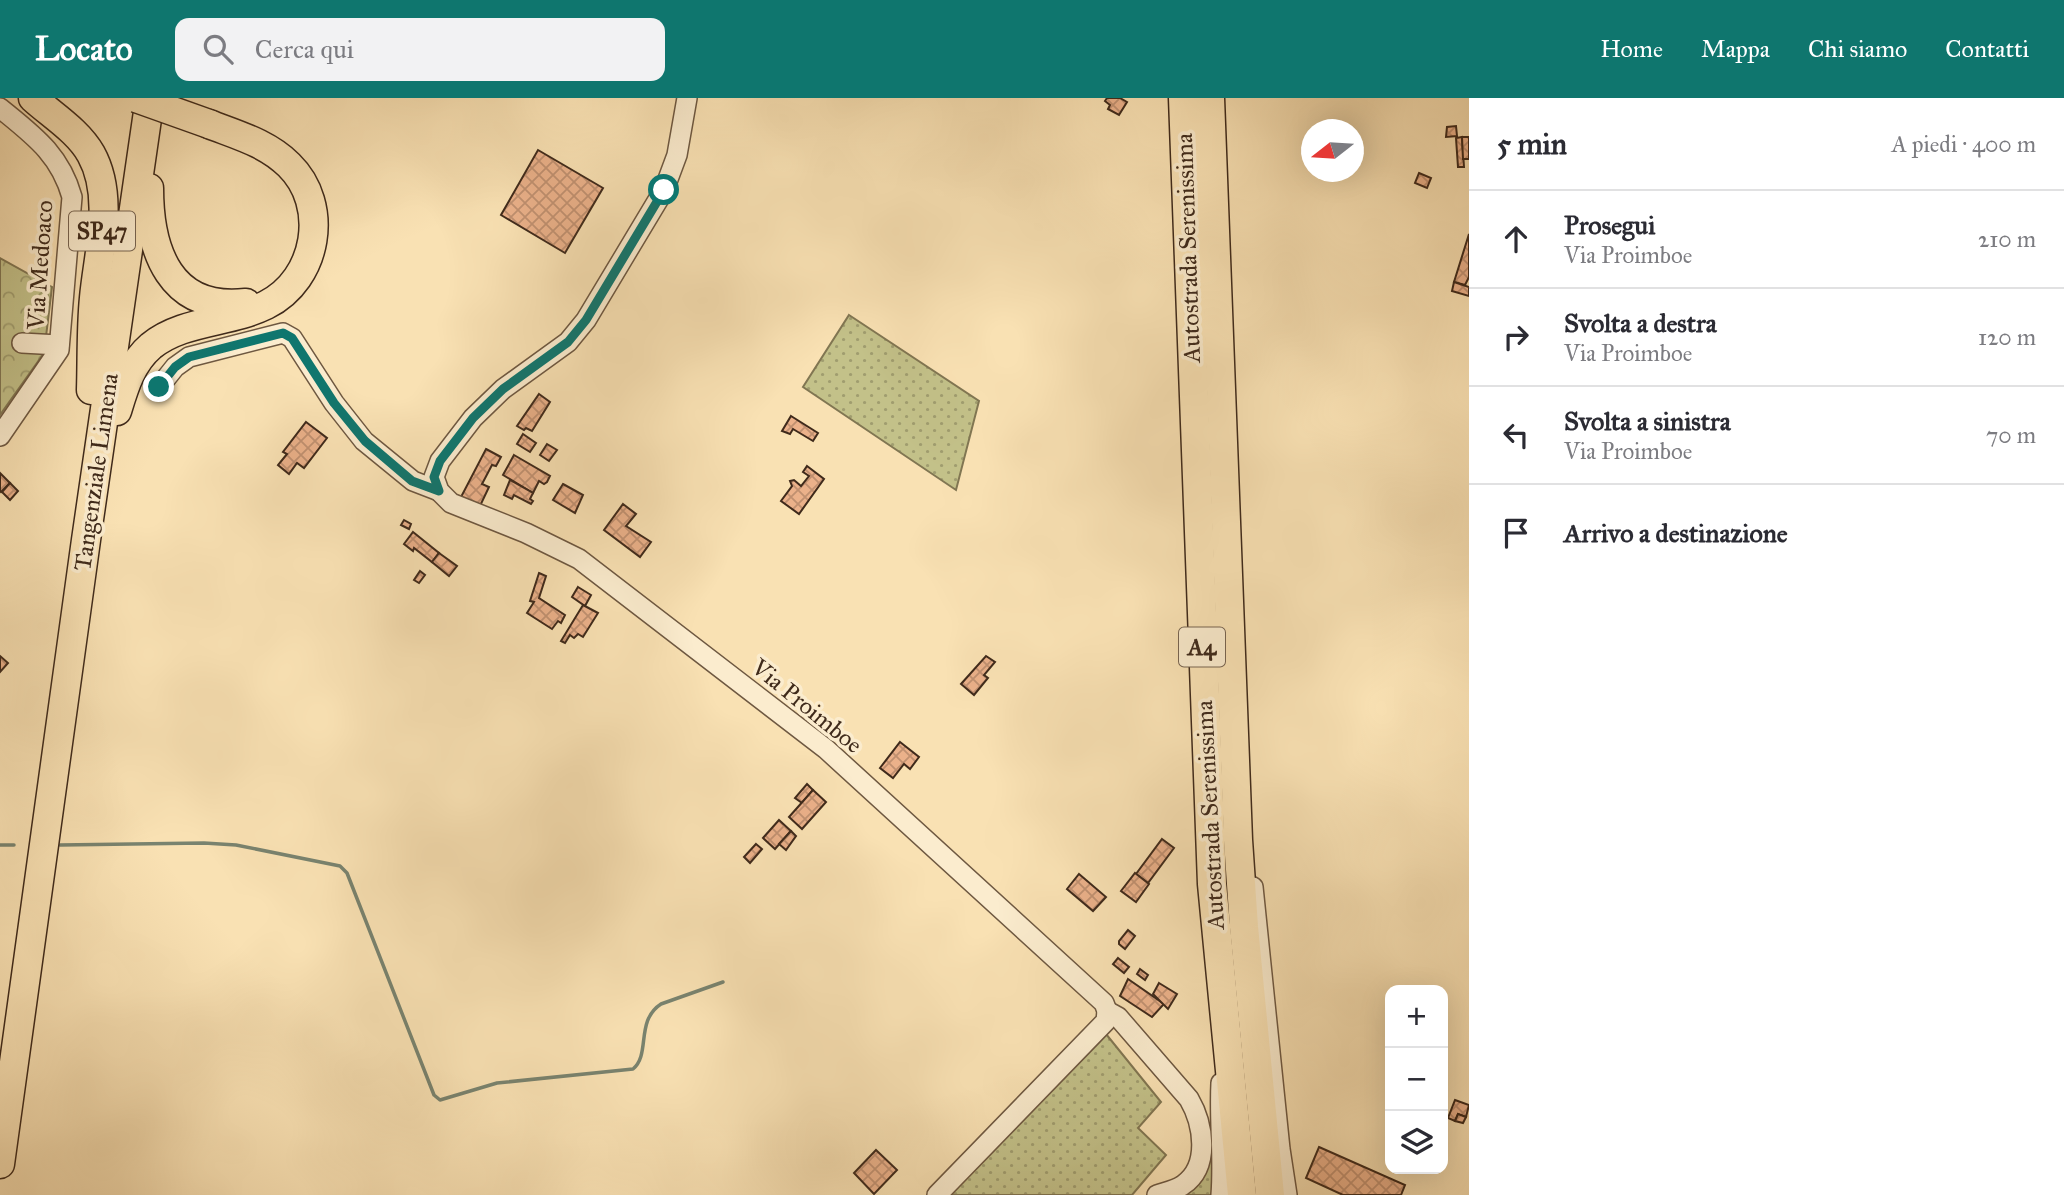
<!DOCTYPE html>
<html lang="it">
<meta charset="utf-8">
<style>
:root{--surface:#fff;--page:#f2f2f3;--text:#2b2b33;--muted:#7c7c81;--line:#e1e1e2;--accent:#0f766e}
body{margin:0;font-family:"IM FELL Great Primer",serif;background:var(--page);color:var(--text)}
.controls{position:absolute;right:21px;bottom:21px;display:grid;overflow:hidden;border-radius:14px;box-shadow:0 7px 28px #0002}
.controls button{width:63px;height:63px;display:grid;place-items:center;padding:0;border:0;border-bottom:2px solid var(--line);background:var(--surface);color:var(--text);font:35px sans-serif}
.compass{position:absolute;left:1301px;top:21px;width:63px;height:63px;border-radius:50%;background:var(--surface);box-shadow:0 7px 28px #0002;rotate:253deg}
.stop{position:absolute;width:21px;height:21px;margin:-16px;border:5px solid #0f766e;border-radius:50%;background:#fff}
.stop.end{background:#0f766e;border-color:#fff;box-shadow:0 2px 7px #0008}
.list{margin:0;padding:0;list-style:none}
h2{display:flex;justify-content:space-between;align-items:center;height:91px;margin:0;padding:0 28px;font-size:30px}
h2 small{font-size:23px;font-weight:400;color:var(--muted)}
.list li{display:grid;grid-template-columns:46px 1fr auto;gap:21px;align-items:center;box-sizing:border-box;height:98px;padding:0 28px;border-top:2px solid var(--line)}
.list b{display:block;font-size:26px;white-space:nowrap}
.list p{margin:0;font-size:23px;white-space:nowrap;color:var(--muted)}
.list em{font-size:23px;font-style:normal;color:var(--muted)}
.icon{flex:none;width:38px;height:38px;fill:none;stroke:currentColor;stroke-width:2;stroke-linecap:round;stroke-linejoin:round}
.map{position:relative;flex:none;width:1469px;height:1097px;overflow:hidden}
header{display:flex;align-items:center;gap:42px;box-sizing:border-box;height:98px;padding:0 35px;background:var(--accent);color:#fff}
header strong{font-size:33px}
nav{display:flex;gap:38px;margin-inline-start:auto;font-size:24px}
.search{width:490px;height:63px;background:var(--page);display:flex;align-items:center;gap:18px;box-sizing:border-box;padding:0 24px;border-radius:14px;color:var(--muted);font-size:26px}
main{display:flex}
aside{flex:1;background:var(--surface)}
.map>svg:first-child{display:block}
.grass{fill:url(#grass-dots);stroke:#817652;stroke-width:2}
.forest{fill:url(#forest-crowns);stroke:#817652;stroke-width:2}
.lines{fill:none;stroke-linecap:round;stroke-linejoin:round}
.stream{stroke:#79836f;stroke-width:3.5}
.building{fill:url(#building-cross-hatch);stroke:#3f2a1b;stroke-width:2}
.minor-casing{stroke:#6e5841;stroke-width:22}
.highway-casing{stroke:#3f2a1b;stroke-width:31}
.minor{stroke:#fbecce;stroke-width:19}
.highway{stroke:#f9e1b3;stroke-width:28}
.highway-bridge-casing{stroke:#3f2a1b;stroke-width:31;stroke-linecap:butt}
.highway-bridge{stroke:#f9e1b3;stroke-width:28}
.route{stroke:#0f766e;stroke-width:9}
.labels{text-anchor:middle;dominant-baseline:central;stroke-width:7;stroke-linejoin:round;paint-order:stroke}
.shield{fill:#fbecce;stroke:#776451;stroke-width:2}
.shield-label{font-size:23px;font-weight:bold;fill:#3f2a1b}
.street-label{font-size:24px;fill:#3f2a1b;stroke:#fbecce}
</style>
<header>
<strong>Locato</strong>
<div class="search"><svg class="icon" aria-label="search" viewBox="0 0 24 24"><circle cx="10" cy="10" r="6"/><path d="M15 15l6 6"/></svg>Cerca qui</div>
<nav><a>Home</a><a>Mappa</a><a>Chi siamo</a><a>Contatti</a></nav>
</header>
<main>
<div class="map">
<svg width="1469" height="1097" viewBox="0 0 1469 1097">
<defs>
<pattern id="grass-dots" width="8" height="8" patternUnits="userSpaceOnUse" patternTransform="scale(1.75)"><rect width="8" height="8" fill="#c3c189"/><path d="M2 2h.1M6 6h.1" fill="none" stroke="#a09d6f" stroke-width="1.8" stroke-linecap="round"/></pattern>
<pattern id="forest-crowns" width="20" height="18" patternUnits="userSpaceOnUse" patternTransform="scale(1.75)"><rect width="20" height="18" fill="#c3c189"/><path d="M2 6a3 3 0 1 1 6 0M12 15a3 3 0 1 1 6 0" fill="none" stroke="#a09d6f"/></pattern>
<pattern id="building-cross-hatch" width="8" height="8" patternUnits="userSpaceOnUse" patternTransform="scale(1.75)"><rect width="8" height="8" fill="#ebb18a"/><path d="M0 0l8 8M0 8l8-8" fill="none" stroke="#c09070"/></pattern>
</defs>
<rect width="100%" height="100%" fill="#f9e1b3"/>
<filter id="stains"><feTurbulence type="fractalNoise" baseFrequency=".00286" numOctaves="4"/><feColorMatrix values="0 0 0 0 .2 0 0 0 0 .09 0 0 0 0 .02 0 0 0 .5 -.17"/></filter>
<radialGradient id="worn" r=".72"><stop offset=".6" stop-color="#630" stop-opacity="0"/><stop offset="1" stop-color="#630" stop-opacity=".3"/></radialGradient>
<g class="grass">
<path d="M849 217 979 303 956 392 803 289Z"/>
<path d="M1106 936 1161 1004 1138 1030 1166 1057 1132 1097H946Z"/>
<path d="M1216 1051 1212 1097H1178L1209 1052Z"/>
</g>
<path class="forest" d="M0 160 52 189 44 255 0 317Z"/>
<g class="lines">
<g class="stream">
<path d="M0 747H14"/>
<path d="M60 747 204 745 236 747 340 768 347 775 434 997 440 1002 497 985 633 971C651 956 635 923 661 906L723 884"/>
</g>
</g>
<g class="building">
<path d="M1107 0H1120L1127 4 1119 17 1108 11 1110 7 1105 3Z"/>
<path d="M1456 28 1457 38 1446 39 1447 29Z"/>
<path d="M1462 39 1464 69H1458L1456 40Z"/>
<path d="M1462 39H1469V61H1463Z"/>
<path d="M538 52 603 90 565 155 501 117Z"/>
<path d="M1419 75 1431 80 1427 90 1415 85Z"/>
<path d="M1469 136V179L1465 187 1454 184Z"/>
<path d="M1454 184 1469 189V198L1452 193Z"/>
<path d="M539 296 550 304 532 333 526 330 524 332 517 328Z"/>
<path d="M791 318 818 335 813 343 793 331 790 336 782 333Z"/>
<path d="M306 324 327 340 304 370 297 365 289 376 278 367 287 356 283 354Z"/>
<path d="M523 336 536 345 530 354 517 346Z"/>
<path d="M547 346 557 352 549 363 540 357Z"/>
<path d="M486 351 501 359 496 368 492 367 482 386 489 389 480 408 461 399Z"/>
<path d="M514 357 550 378 547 384 544 386 539 383 533 395 503 377Z"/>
<path d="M807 368 824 381 799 416 781 403 792 388 790 383 794 382 801 388 809 378 803 374Z"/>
<path d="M0 375 10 385 1 394 0 393Z"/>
<path d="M510 382 533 395 530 401 533 403 531 406 514 397 512 401 504 397Z"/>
<path d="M10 385 18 393 10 402 2 394Z"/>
<path d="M563 386 583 397 575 415 553 402Z"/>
<path d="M623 406 636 416 626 428 651 444 640 459 604 432Z"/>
<path d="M404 422 411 426 409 431 401 427Z"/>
<path d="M413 434 439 455 432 464 414 450 413 453 404 446Z"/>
<path d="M439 455 457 468 449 478 432 464Z"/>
<path d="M420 473 425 477 419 485 414 482Z"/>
<path d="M539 475 546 478 539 500 565 517 561 525 558 523 552 531 527 515 534 504 530 503Z"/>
<path d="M578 489 591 497 585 508 572 499Z"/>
<path d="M583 507 598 515 583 539 578 536 574 540 570 537 565 545 561 543Z"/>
<path d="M0 558 8 565 0 574Z"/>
<path d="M986 558 995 564 984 577 988 580 974 597 961 586Z"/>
<path d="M900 644 919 659 910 671 904 666 893 680 880 670Z"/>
<path d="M807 686 813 692 802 705 795 700Z"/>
<path d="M813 692 826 704 802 731 789 719Z"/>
<path d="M779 722 791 733 775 751 763 740Z"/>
<path d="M791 733 796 738 786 752 779 746Z"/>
<path d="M1162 741 1174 750 1148 785 1136 776Z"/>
<path d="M756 746 762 751 750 765 744 759Z"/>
<path d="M1135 775 1149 786 1136 804 1121 793Z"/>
<path d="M1079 776 1106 799 1093 813 1067 791Z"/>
<path d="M1128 832 1135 838 1125 851 1119 846V843Z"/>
<path d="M1118 860 1129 869 1124 875 1113 866Z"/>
<path d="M1140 871 1148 877 1145 882 1137 876Z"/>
<path d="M1128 881 1164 906 1152 919 1120 898Z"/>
<path d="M1159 885 1177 896 1168 911 1153 896Z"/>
<path d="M1455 1002 1469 1007 1466 1019 1458 1016 1455 1023 1448 1020Z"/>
<path d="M1458 1016 1466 1019 1463 1025 1455 1023Z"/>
<path d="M1319 1049 1405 1087 1401 1097H1343L1306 1080Z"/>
<path d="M876 1052 897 1072 874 1096 854 1075Z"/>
</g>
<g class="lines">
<g class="minor-casing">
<g id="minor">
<path d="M687 0 677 57 664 92 586 222 568 244 503 291 473 320 440 363 434 379 439 393 451 405 526 435 579 461 826 651 1104 905 1107 913 1106 923 937 1097"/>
<path d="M0 10C33 37 60 56 72 99L59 252 0 338"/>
<path d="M22 245 59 247"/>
<path d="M159 289 175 269 189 259 283 235 292 240 334 305 364 343 413 383 439 393"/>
<path d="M1253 789 1280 1051 1287 1097"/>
<path d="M1107 913 1118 919 1189 1001C1203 1025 1211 1068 1183 1087 1176 1092 1166 1094 1157 1097"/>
<path d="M1221 985C1219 1022 1224 1060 1221 1097"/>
</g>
</g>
<g class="highway-casing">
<g id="highway">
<path d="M33 0C53 18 78 33 91 56 115 99 98 155 94 200 91 230 92 261 91 292"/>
<path d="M1183 0 1212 786 1242 1097"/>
<path d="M1210 0 1238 742 1244 829 1270 1097"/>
<path d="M149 90C149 153 170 214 246 205"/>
<path d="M117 313C124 290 131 265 151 248 183 222 230 225 266 207 318 181 330 107 289 67 267 45 237 37 209 26"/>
<path d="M0 1066 86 442 150 0"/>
</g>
</g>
<use href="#minor" class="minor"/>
<use href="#highway" class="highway"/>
<g class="highway-bridge-casing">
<path id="highway-bridge" d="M136 0 209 26"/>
</g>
<use href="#highway-bridge" class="highway-bridge"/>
</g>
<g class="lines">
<path class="route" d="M159 289 175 269 189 259 283 235 292 240 334 305 365 343 412 383 439 393 434 379 440 363 473 320 503 291 568 244 586 222 664 92"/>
</g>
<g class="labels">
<g class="shield">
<rect x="69" y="113.5" width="66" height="39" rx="5"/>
<rect x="1179" y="529.5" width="46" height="39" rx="5"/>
</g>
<g class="shield-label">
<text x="102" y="133">SP47</text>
<text x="1202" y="549">A4</text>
</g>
<g class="street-label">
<text transform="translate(1188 150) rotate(-92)">Autostrada Serenissima</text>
<text transform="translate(40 167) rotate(-86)">Via Medoaco</text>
<text transform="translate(96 374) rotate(-82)">Tangenziale Limena</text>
<text transform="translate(807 608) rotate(39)">Via Proimboe</text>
<text transform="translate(1210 717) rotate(-93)">Autostrada Serenissima</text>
</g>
</g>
<rect width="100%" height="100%" filter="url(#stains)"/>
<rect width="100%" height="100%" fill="url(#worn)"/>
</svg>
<div class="controls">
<button>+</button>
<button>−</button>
<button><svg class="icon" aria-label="layers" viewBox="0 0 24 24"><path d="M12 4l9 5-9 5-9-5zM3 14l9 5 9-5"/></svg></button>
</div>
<svg class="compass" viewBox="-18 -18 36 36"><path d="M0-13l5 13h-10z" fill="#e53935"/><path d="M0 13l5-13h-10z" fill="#7c7c81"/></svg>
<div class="stop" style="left:664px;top:92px"></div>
<div class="stop end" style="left:159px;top:289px"></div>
</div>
<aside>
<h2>5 min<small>A piedi · 400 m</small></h2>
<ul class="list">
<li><svg class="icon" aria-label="ahead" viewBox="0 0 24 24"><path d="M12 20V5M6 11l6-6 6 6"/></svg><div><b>Prosegui</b><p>Via Proimboe</p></div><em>210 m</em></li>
<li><svg class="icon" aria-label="right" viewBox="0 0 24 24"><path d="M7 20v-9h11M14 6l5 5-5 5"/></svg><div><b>Svolta a destra</b><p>Via Proimboe</p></div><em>120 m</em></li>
<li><svg class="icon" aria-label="left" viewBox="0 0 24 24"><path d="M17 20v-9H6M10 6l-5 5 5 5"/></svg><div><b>Svolta a sinistra</b><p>Via Proimboe</p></div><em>70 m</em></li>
<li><svg class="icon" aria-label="arrive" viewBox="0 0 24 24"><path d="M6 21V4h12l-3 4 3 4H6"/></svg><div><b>Arrivo a destinazione</b></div></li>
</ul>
</aside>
</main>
